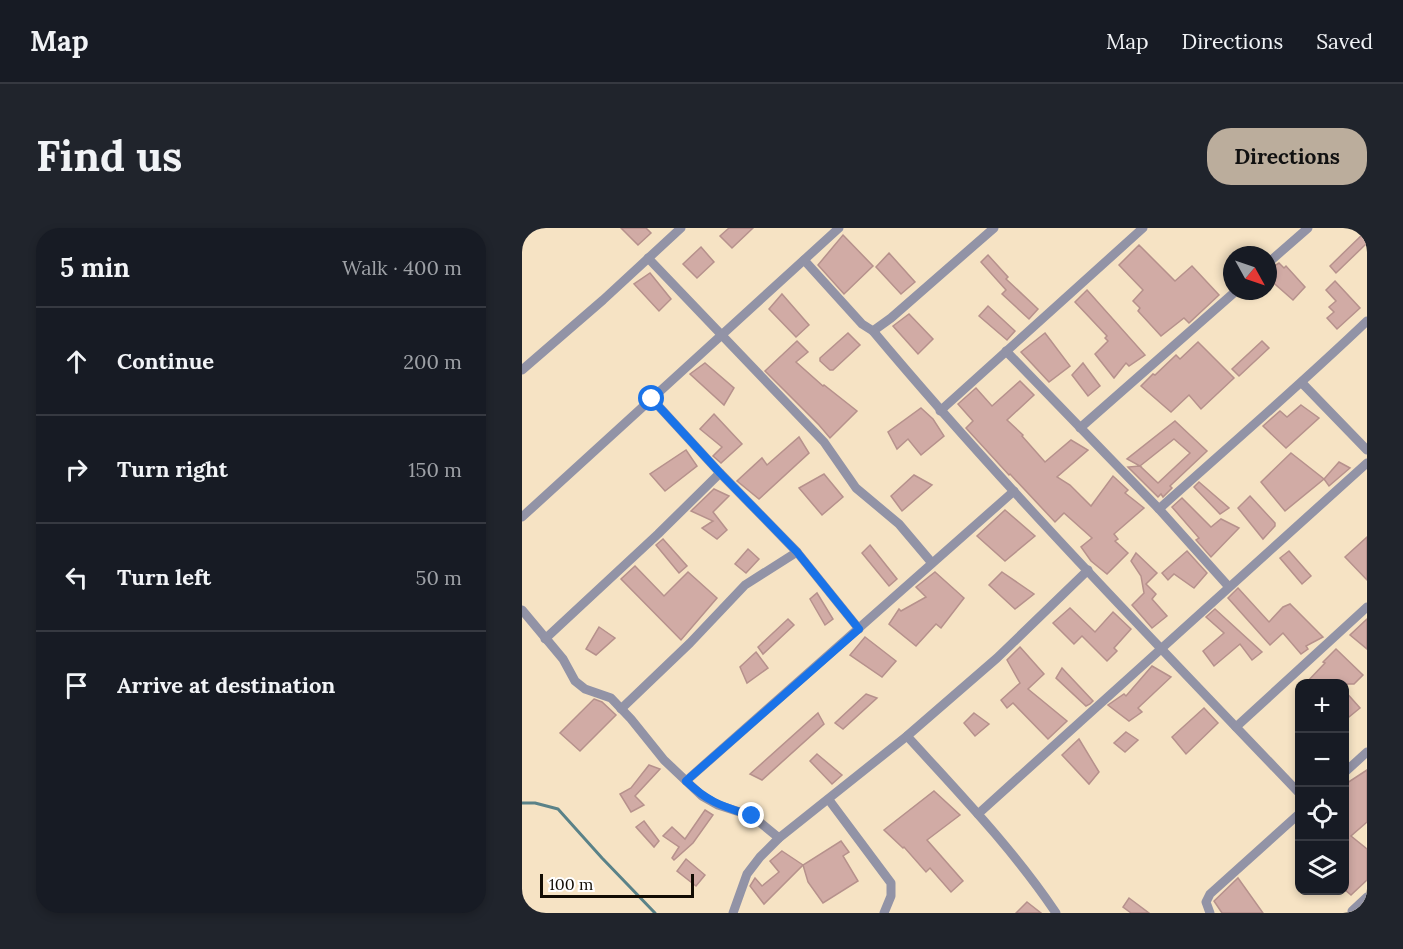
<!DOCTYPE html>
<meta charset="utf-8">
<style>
:root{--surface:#171b24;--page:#20242c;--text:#f1f3f6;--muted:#9ea1a6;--line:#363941;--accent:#bbad9c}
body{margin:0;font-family:Lora,serif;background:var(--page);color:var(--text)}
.controls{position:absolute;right:18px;bottom:18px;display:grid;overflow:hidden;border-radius:12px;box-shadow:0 3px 9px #0003}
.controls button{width:54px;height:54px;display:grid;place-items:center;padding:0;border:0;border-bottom:2px solid var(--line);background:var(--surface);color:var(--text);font:30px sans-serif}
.compass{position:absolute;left:701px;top:18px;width:54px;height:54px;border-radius:50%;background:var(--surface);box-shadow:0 3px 9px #0003;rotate:130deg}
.scale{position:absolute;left:18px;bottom:15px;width:154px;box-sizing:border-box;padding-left:6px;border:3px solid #120c03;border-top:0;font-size:16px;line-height:21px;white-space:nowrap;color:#120c03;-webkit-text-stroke:4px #fff;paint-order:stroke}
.stop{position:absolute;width:18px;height:18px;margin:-14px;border:4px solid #1a73e8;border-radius:50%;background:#fff}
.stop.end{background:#1a73e8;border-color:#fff;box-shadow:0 2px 6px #0008}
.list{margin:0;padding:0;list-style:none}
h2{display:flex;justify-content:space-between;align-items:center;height:78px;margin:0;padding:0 24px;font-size:26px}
h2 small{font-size:20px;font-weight:400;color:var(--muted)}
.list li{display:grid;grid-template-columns:39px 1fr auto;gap:18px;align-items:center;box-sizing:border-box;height:108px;padding:0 24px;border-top:2px solid var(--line)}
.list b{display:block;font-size:22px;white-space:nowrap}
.list em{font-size:20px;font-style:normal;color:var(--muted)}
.icon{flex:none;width:33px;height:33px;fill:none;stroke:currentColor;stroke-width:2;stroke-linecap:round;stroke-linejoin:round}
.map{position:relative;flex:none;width:845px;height:685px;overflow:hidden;border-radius:24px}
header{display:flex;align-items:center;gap:36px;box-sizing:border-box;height:84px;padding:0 30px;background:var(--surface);border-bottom:2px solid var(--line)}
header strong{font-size:28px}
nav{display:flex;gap:33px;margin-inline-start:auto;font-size:21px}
.intro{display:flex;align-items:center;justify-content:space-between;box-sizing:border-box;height:144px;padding:0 36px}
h1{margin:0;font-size:42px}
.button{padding:15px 27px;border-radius:24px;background:var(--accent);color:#111;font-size:21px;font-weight:700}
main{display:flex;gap:36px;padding:0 36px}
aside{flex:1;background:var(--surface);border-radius:24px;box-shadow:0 3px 9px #0003}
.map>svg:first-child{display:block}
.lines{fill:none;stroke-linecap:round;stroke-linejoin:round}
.stream{stroke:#5a8288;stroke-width:3}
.building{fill:#d1aba5;stroke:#b6918c;stroke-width:1.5;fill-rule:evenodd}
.minor{stroke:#9293a6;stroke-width:9}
.route{stroke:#1a73e8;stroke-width:8}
</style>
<header>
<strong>Map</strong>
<nav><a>Map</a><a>Directions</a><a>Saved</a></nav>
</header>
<div class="intro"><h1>Find us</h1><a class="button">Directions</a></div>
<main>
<aside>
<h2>5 min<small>Walk · 400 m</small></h2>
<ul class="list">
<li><svg class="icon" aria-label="ahead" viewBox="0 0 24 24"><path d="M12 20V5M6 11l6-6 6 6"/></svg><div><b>Continue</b></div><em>200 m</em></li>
<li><svg class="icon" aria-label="right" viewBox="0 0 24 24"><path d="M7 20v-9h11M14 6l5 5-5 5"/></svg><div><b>Turn right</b></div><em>150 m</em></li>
<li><svg class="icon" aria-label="left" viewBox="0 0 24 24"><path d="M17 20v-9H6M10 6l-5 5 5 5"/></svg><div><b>Turn left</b></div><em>50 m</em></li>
<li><svg class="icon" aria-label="arrive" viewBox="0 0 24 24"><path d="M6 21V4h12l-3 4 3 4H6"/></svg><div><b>Arrive at destination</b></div></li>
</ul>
</aside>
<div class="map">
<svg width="845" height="685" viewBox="0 0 845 685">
<rect width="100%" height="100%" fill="#f6e3c4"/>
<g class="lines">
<path class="stream" d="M0 575H13L36 581 80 630 133 685"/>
</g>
<g class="building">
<path d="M99 0H124L129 5 116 17Z"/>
<path d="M207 0H231L210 20 198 8Z"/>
<path d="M845 2V15L814 45 808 38Z"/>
<path d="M321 7 351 38 322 66 296 37Z"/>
<path d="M617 17 653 53 670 38 697 67 667 95 662 90 639 108 616 83 618 80 611 73 621 62 597 37Z"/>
<path d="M179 19 192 34 175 50 161 36Z"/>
<path d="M367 25 393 54 379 66 354 39Z"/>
<path d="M466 27 486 49 484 51 516 81 507 91 480 66 484 62 459 34Z"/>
<path d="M757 35 762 40 764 38 783 59 771 72 746 50V42Z"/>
<path d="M128 45 149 71 137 83 112 56Z"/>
<path d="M813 53 838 80 815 101 805 90 812 84 807 79 814 73 804 62Z"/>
<path d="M565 62 623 127 607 138 604 135 592 150 573 126 586 113 583 110 585 108 553 74Z"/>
<path d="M260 66 287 97 274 109 247 81Z"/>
<path d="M466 78 493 103 485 112 457 88Z"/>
<path d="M387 86 411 111 396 126 371 98Z"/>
<path d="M326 105 338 117 311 142H308L298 133V130Z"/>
<path d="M523 105 548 138 527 154 499 124Z"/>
<path d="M275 113 286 124 274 134 301 158 302 157 335 183 308 210 297 197 243 143Z"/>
<path d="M740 113 747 120 717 148 710 141Z"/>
<path d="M676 114 712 150 679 181 667 167 649 184 619 158 631 146 633 147 654 127 658 131Z"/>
<path d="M183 135 212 160 202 177 168 146Z"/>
<path d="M561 135 578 158 566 168 550 147Z"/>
<path d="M498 153 512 167 485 192 501 207 500 208 523 234 549 212 566 222 535 249 548 257 569 278 591 248 606 262 603 265 622 280 592 306 596 311 593 313 606 325 585 346 569 333 559 319 570 310 542 285 533 294 488 246 487 247 444 200 451 193 436 176 454 160 470 178Z"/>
<path d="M779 177 797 190 764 220 741 198 758 183 765 189Z"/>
<path d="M399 180 411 191 422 208 399 227 386 211 375 221 366 204Z"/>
<path d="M192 186 220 216 199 235 191 228 200 219 178 201Z"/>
<path d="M653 193 685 223 648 258 650 260 641 269 639 266 636 269 606 239 618 238 605 231ZM652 211 668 225 636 255 618 238Z"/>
<path d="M277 209 287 225 237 271 215 253 240 230 245 237Z"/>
<path d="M164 222 175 238 143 263 128 246Z"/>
<path d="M769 225 802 251 763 283 739 254Z"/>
<path d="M817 234 828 240 807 258 802 251Z"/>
<path d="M302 246 321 269 300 287 277 260Z"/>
<path d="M392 247 410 257 380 283 369 268Z"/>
<path d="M677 254 707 280 698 286 672 259Z"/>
<path d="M192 261 207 268 191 284 205 302 195 311 180 300 191 293 169 283Z"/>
<path d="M728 268 753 295V298L741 311 716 280Z"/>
<path d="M660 270 689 299 699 291 717 300 689 329 674 312 677 310 650 279Z"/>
<path d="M483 282 513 308 483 333 455 308Z"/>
<path d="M845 309V352L823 329Z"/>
<path d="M141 311 165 338 157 345 134 317Z"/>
<path d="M348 317 375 351 367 358 340 325Z"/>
<path d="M226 321 237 331 224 345 213 336Z"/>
<path d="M665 323 685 345 672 360 652 346 646 352 640 345Z"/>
<path d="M767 323 789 348 780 356 758 330Z"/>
<path d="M614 325 635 345 624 356 634 366 630 371 645 388 630 400 610 377 622 365 619 348 609 333Z"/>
<path d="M113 338 142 368 166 344 195 370 159 412 99 351Z"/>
<path d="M413 344 442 370 419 400 414 396 394 418 367 396 377 381 379 383 404 369 394 359Z"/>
<path d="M480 344 512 366 493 381 467 357Z"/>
<path d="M716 360 747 394 761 379 768 376 801 409 784 418 786 421 779 426 761 405 748 417 706 370Z"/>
<path d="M295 365 311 391 303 397 288 371Z"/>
<path d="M548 380 573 404 591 384 609 401 592 420 595 423 585 433 560 408 552 416 531 395Z"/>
<path d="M693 381 740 424 730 432 718 416 692 438 681 423 702 405 684 389Z"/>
<path d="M266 391 272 397 241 426 236 419Z"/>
<path d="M845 391V421L828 407Z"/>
<path d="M77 399 93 410 74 427 64 421Z"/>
<path d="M343 409 374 433 360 449 328 427Z"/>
<path d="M498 419 522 446 506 461 545 493 526 511 491 475 485 480 479 472 498 455 485 432Z"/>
<path d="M814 421 841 447 832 456H783L803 435 801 434Z"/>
<path d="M234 424 246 440 225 455 218 439Z"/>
<path d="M630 438 649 449 616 480 620 484 607 493 586 477 602 466 604 468Z"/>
<path d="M540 440 571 473 568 476 564 478 534 450Z"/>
<path d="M822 462 838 480 827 489 822 483Z"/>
<path d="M344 466 355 470 321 501 313 495Z"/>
<path d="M72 471 80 474 94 487 58 523 38 505Z"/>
<path d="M682 480 696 495 664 526 650 509Z"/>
<path d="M296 485 302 496 240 552 228 546Z"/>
<path d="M452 485 467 496 453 508 442 495Z"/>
<path d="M604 504 616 512 603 524 592 515Z"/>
<path d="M557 511 577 544 567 556 540 527Z"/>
<path d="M295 526 320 547 310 556 288 533Z"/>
<path d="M127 537 138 541 113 568 122 577 109 584 98 566 109 560Z"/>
<path d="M845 542V594L829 608 845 621V652L829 667 822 661V557Z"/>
<path d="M412 563 438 587 405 612 441 653 429 664 408 640 404 644 382 619 381 620 362 602Z"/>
<path d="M183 582 191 587 171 615 152 632 150 630 157 619 141 608 150 599 163 611Z"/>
<path d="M122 593 137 613 132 619 114 599Z"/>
<path d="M319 613 327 624 321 628 336 653 301 675 286 654 281 637Z"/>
<path d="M260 623 281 637 242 676 228 658 233 650 240 658 257 644 248 633Z"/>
<path d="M164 631 183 647 174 658 155 643Z"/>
<path d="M716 650 741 685H700L692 673Z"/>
<path d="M607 670 627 685H609L601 679Z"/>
<path d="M505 674 519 685H494Z"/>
</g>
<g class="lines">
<g class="minor">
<path d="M126 30 302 214 334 260 377 296 410 335"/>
<path d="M282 32 340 96 351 103 369 90 472 0"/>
<path d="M746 35 786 0"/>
<path d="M351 103C486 264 633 414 778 566"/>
<path d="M484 123 637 281 707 359"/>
<path d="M0 142 81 72 159 0"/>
<path d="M780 155 845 222"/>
<path d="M130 171 198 245 275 324 337 401"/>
<path d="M418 183 621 0"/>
<path d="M558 200 714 63"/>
<path d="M637 281C706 219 777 158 845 93"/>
<path d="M0 289 317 0"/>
<path d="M0 382 41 431 53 453 63 461 89 470 109 491 142 532 180 568 196 577 230 588 257 610"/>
<path d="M23 411 136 306 198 245"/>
<path d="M99 481 168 415 223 357 275 324"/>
<path d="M714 499 845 379"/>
<path d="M385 508C437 565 491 621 534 685"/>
<path d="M822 545 845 524"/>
<path d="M164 553 492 263"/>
<path d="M307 572 369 655V668L362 685"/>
<path d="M456 586 845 235"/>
<path d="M830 683 845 669"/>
<path d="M211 685 225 646 238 629 257 610 385 508 475 430 566 342"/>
<path d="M688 685 684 674 688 666 778 585"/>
</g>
</g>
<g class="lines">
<path class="route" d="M130 171 198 245 275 324 337 401 164 553C187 575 200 578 230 588"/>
</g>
</svg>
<div class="controls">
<button>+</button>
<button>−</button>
<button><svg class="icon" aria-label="locate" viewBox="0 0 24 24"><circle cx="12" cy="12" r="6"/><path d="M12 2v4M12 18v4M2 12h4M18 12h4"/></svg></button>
<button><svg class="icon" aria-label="layers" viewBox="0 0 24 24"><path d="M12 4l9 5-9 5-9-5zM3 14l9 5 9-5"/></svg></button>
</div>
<svg class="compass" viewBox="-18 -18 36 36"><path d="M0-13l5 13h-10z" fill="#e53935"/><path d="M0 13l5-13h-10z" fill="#9ea1a6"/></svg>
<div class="scale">100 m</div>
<div class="stop" style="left:130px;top:171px"></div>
<div class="stop end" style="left:230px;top:588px"></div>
</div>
</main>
